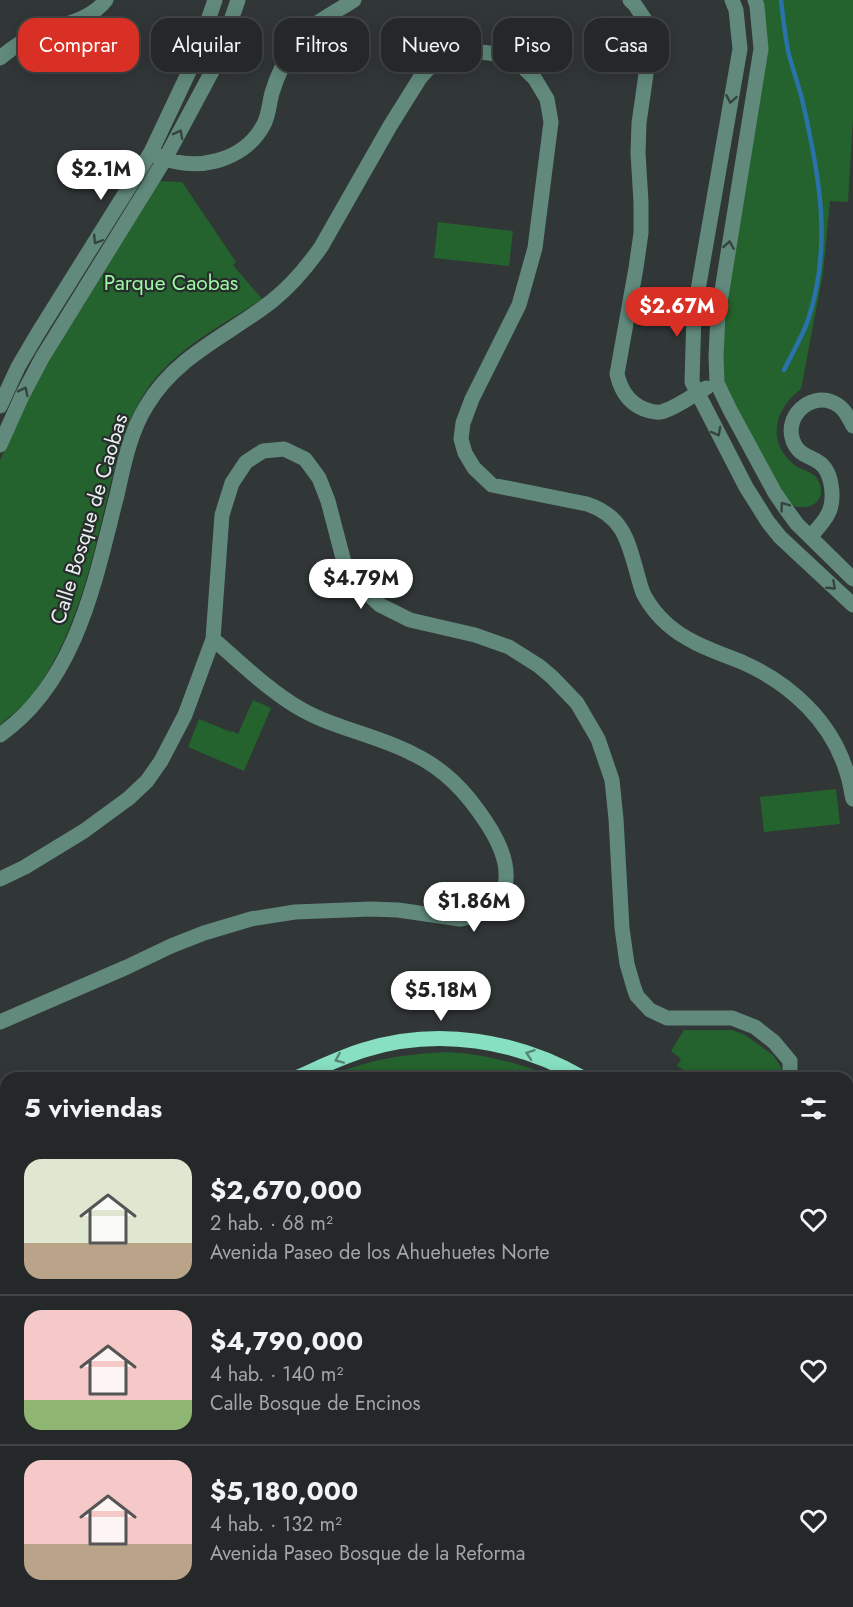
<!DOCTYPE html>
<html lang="es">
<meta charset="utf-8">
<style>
body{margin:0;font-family:Jost,sans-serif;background:#313434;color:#f1f3f6;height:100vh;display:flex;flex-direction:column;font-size:22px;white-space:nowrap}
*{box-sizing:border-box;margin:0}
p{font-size:20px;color:#a3a6a8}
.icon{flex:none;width:33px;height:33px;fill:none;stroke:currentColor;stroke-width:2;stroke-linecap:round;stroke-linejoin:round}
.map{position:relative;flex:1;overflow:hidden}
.side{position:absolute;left:0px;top:1072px;width:854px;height:536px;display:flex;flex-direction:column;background:#252828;border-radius:18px 18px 0 0;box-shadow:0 3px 15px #0003,0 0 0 2px #424445}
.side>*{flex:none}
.guide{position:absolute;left:18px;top:18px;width:818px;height:54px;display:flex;gap:12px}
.price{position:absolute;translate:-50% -51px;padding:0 14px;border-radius:21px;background:#fff;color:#222;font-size:20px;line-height:39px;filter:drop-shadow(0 2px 3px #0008)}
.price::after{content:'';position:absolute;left:50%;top:36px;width:18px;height:14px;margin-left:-9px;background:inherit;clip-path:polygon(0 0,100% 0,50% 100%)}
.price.active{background:#d93025;color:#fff}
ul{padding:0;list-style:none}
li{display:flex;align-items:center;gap:18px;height:150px;padding:0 24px}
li+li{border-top:2px solid #424445}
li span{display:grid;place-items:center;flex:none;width:168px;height:120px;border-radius:18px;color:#555}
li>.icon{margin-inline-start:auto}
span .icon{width:72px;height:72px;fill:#fffc;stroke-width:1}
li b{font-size:26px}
h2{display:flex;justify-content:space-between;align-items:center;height:72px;padding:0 24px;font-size:26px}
.chip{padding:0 21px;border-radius:18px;background:#252828;box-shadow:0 3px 15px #0003,0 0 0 2px #424445;font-size:21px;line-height:54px}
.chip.active{background:#d93025;color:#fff}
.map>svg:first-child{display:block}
.green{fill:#24632d}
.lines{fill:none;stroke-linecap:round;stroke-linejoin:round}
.stream{stroke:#2972aa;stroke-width:4.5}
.minor{stroke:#618a7c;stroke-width:15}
.major{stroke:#87e0c2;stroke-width:15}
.oneway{stroke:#364440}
.oneway2{stroke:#578677}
.labels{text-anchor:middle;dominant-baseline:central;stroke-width:4.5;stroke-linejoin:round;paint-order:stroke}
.park-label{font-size:21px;fill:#9df7a3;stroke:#272c2c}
.street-label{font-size:21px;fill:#edf0f0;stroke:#272c2c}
</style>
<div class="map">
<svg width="853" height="1607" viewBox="0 0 853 1607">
<rect width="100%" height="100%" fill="#313636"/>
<!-- green -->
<path class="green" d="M 761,0 L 853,0 L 853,119 L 848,202 L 830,201 L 823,273 L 801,389 C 775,408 766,441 793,464 C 801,471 815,471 819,482 C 828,503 806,513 789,504 L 720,381 L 720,356 Z
M 160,181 L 182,182 L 236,262 L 233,265 L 262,299 C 224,324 178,347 150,385 C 127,417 119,453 109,490 C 92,561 77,634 33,694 C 24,706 11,715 0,725 L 0,460 L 38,378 Z
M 438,222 L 513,231 L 509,266 L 434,258 Z
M 253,700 L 271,708 L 244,771 L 188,747 L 199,719 L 231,732 L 232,731 L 238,734 Z
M 836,789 L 840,824 L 764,832 L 760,797 Z
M 684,1030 L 732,1030 L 745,1035 L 773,1055 L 781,1067 L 783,1078 L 713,1078 L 705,1074 L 702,1078 L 697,1078 L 677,1066 L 681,1059 L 671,1051 Z
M 447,1052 C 485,1054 520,1063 555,1078 L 481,1078 L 446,1075 L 424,1075 L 401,1078 L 326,1078 C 364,1060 405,1054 447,1052 Z"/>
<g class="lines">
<!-- stream -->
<path class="stream" d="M 781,0 C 783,18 785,37 789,55 C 793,69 798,84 802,99 C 819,173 833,245 808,320 C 802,337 792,354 784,370"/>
<!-- minor -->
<path class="minor" d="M 630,0 L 635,5 L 649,26 L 650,46 L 639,123 L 638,153 L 641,202 L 641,233 L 636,268 L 617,374 C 621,392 631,406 650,411 C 654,412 660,413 664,411 C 677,407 693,395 706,388
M 732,0 L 736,10 L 740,49 L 694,313 L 692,382 L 746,487 L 768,522 L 780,537 L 853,605
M 755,0 L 757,6 L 761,49 L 718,315 L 716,356 L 717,383 L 730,410 L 775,493 L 786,509 L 797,524 L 853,579
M 0,58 C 12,48 25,39 39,33 C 62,24 90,21 106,0
M 156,155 C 193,173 244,163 264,124 C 269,114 269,104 272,93 C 277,76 286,58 296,43 C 308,25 336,12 354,0
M 0,406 L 18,367 L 38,333 L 151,152 L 194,61 L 215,0
M 0,445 L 22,396 L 42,358 L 165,159 L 216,64 L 238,0
M 811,536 C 817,529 824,522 828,514 C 835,501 833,473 820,463 C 809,455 799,456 793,441 C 784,417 809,393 832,402 C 843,406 848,416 853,426
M 0,735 C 77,681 95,580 117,495 C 124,464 130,432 147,405 C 177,355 229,335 272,301 C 292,285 307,267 321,247 L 390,126 L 420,78 L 428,69 L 449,57 L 473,51 L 497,54 L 518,63 L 527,71 L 535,79 L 547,99 L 551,122 L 535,248 L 519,305 L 472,399 L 463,423 L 461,439 L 465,453 L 474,468 L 492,485 L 587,504 C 623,516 628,541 637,573 C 639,580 641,589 644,595 C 650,606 658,616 667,624 C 688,643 717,652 744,663 C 791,684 832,722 847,773 C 850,781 851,791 853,799
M 0,879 L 25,867 L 84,831 L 129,798 L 147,781 L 161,761 L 185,715 L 213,639 L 222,515 L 232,483 L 246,462 L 263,451 L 284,449 L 305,459 L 319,478 L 328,501 L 344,562 L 357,584 L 380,605 L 410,620 L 475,635 L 509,647 L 539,666 L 552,677 L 577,703 L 598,739 L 612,780 L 616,819 L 622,928 L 627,964 L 634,988 L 637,996 L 650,1010 L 667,1018 L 732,1018 L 755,1027 L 774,1042 L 790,1061 L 790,1078
M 0,1022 L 127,967 L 171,946 L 204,933 L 251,919 L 295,912 L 371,909 L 398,910 L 460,919 C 478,916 501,906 505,886 C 510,864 498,840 486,822 C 467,793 445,769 413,754 C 377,735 335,729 299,708 C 268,690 240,662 213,639
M 0,1322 L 6,1400 L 0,1463
M 848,1398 L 853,1400
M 848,1437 L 853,1420
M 598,1602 L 603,1607
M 131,1607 L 132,1602
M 293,1607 L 294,1602
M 477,1607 L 479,1602"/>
<!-- major -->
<path class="major" d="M 296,1078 C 319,1068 341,1057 364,1050 C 438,1027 517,1040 583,1078
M 0,1213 L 6,1210
M 0,1263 L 6,1260
M 737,1602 L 738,1607
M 788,1602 L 790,1607"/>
</g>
<!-- one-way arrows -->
<defs><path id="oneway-chevron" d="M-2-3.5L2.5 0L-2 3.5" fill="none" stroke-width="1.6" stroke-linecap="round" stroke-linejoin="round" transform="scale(1.5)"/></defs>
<g class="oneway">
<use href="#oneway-chevron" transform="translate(731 99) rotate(100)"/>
<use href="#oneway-chevron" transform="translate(179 134) rotate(-62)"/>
<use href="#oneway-chevron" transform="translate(97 240) rotate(122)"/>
<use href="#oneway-chevron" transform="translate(729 245) rotate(-81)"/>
<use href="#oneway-chevron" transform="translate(24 391) rotate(-64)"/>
<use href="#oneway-chevron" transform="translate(717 432) rotate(62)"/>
<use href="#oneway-chevron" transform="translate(784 506) rotate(-126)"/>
<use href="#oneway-chevron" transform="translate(832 586) rotate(43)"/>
</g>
<g class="oneway2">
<use href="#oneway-chevron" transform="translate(530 1054) rotate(-161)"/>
<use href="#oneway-chevron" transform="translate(339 1059) rotate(157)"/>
</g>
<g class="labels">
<!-- park labels -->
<g class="park-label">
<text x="171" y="283">Parque Caobas</text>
</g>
<!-- street labels -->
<g class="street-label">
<text transform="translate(89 519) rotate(-73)">Calle Bosque de Caobas</text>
</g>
</g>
</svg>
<b class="price" style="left:101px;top:201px">$2.1M</b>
<b class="price active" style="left:677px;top:338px">$2.67M</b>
<b class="price" style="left:361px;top:610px">$4.79M</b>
<b class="price" style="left:474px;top:933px">$1.86M</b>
<b class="price" style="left:441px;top:1022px">$5.18M</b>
<div class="guide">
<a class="chip active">Comprar</a>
<a class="chip">Alquilar</a>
<a class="chip">Filtros</a>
<a class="chip">Nuevo</a>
<a class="chip">Piso</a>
<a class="chip">Casa</a>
</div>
<section class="side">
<h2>5 viviendas<svg class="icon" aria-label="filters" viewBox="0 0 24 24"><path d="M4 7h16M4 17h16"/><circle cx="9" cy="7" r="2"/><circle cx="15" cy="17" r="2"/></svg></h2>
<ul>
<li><span style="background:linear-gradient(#dfe7d0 70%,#b9a48a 0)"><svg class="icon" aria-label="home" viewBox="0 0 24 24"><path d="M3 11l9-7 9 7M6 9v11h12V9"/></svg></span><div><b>$2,670,000</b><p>2 hab. · 68 m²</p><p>Avenida Paseo de los Ahuehuetes Norte</p></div><svg class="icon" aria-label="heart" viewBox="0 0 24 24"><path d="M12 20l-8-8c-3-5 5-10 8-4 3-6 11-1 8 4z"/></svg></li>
<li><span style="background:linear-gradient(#f6c9c9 75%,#8fb573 0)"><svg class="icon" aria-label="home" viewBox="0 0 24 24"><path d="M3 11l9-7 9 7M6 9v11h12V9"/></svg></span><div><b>$4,790,000</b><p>4 hab. · 140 m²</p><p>Calle Bosque de Encinos</p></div><svg class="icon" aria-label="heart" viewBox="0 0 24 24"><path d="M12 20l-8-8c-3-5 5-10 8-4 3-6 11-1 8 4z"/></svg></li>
<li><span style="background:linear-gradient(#f6c9c9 70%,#b9a48a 0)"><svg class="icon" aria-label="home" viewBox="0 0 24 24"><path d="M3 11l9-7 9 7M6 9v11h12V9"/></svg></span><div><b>$5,180,000</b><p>4 hab. · 132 m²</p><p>Avenida Paseo Bosque de la Reforma</p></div><svg class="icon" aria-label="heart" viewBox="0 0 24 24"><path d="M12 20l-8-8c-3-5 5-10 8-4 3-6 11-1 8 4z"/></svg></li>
</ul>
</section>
</div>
